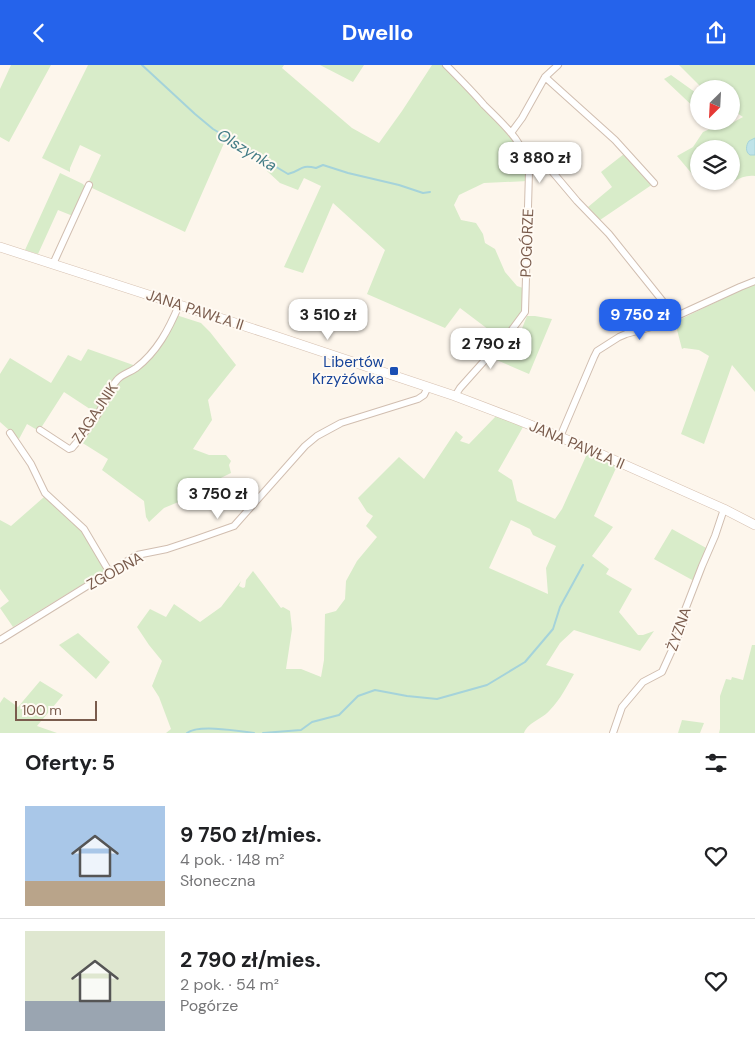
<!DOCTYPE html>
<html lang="pl">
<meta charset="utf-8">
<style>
body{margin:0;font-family:"DM Sans",sans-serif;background:#f6f6f6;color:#202124;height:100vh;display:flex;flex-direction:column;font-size:19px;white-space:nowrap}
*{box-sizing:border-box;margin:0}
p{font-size:16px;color:#757577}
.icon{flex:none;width:28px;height:28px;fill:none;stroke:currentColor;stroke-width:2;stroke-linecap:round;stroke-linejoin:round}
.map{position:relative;height:668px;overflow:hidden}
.sheet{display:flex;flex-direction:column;background:#fff;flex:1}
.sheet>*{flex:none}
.needle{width:32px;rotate:204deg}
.tools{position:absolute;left:690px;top:15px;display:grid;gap:10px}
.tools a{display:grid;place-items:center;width:50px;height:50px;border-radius:50%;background:#fff;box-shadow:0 1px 4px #0004;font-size:25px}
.scale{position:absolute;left:15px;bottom:12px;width:82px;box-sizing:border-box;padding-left:5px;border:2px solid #7a5c4d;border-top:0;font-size:14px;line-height:18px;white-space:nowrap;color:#7a5c4d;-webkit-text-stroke:4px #fffaf3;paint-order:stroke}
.price{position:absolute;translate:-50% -42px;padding:0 11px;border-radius:10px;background:#fff;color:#222;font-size:16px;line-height:32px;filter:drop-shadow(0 1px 2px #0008)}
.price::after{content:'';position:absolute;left:50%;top:30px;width:15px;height:11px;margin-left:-8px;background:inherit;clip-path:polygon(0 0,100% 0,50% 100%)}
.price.on{background:#2563eb;color:#fff}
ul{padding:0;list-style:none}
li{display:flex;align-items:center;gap:15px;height:125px;padding:0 25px}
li+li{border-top:1px solid #e0e0e0}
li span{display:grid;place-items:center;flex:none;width:140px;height:100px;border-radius:0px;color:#555}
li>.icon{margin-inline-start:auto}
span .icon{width:60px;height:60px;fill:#fffc;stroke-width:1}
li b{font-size:21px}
h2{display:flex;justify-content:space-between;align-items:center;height:60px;padding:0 25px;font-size:21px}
header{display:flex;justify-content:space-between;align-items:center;height:65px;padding:0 25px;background:#2563eb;color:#fff;font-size:22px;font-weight:700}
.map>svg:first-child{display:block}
.green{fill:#d8ecc9;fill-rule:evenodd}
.water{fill:#bfe3e8;stroke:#a5d3da}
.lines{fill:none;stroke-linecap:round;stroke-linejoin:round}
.stream{stroke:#a5d3da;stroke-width:2}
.street-casing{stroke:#d1beb0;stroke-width:8}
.secondary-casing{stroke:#d6c0b0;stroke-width:10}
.street{stroke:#fff;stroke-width:6}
.secondary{stroke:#fff;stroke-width:9}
.transit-dot{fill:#1a4fb4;stroke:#fffaf3;stroke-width:2}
.labels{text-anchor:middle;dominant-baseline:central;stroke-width:4;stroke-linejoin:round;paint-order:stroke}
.street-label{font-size:15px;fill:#7a5c4d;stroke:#fffaf3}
.transit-label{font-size:15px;fill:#164399;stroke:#fffaf3;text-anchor:end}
.water-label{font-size:16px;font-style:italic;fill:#437c86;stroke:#fffaf3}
</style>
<header><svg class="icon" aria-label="back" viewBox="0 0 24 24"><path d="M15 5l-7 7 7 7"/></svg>Dwello<svg class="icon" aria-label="share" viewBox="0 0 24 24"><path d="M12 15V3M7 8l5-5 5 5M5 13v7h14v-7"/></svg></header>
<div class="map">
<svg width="755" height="668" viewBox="0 0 755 668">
<rect width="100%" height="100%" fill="#fdf6ec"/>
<!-- green -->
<path class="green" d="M 11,0 L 51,0 L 9,77 L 0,72 L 0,24 Z
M 88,0 L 284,0 L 282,3 L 352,63 L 379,78 L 402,46 L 432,0 L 443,0 L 506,65 L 519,83 L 525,96 L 528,116 L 484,118 L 459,130 L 454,140 L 461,155 L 476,158 L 483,169 L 485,178 L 495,184 L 505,207 L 517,221 L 523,223 L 523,242 L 515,259 L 501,274 L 460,243 L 445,263 L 367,229 L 385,185 L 333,138 L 303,208 L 284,202 L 321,121 L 304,113 L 298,125 L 280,118 L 253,93 L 225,76 L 185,167 L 90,122 L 93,118 L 89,116 L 101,90 L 80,80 L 70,103 L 70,107 L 42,93 Z
M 320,0 L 364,0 L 353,17 Z
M 679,0 L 755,0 L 755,111 C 735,108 727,131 703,116 L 731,116 L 731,84 L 699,84 L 699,114 L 693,110 L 677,91 L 693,82 L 703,67 L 710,64 L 721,64 L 743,52 L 731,44 L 731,24 L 703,24 Z
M 671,10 L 699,30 L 699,47 L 664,14 Z
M 624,89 L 653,119 L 600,155 L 588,142 L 612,122 L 601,107 Z
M 60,108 L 83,119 L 86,123 L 73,151 L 58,145 L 38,189 L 25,185 Z
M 755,218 L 755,327 L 732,300 L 704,379 L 681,369 L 709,291 L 699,285 L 684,283 L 682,284 L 675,257 Z
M 176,250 L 201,258 L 210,267 L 236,300 L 208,335 L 212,355 L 193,384 L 209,390 L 226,390 L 231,396 L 229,400 L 231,408 L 194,426 L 188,433 L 164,443 L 149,457 L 146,452 L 144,436 L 102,405 L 108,394 L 81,377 L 116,319 L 157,285 L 168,271 Z
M 527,251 L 535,251 L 552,254 L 529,309 L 492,293 L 511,278 L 521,266 Z
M 88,284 L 136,301 L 120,309 L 96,348 L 64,327 L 39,366 L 27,359 L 19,374 L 0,357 L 0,309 L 10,293 L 51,318 L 68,290 L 81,296 Z
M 497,350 L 523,362 L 498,406 L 512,415 L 517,436 L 555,454 L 562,444 L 587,389 L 617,401 L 594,451 L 613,462 L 592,491 L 609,504 L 606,509 L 632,524 L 619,547 L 638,570 L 643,570 L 654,566 L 640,586 L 574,565 L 560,578 L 546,600 L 574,609 C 567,621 560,635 550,645 C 543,654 528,657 524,668 L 166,668 L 171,664 L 159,632 L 152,621 L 162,596 L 149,580 L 137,562 L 150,544 L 166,552 L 174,539 L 200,557 L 221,542 L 241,516 L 239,521 L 243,523 L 245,522 L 246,515 L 253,506 L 281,543 L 283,542 L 290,546 L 292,564 L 286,604 L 301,604 L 321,612 L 324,595 L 325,549 L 336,546 L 345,534 L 346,516 L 357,496 L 377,472 L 366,461 L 373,451 L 367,447 L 358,433 L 399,392 L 424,414 L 456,366 L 463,372 L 460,376 L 469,379 ZM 511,455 L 530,464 L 533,470 L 556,481 L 546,503 L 548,529 L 489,503 Z
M 44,432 L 78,461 L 85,470 L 106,505 L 13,562 L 0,543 L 9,536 L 0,524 L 0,455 L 11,461 Z
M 672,464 L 708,484 L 694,516 L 654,494 Z
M 78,568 L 110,597 L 96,614 L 59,580 Z
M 752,580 L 755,580 L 755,668 L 719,668 L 720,664 L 720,631 L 726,614 L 731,615 L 732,612 L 743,615 Z
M 40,616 L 63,630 L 37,661 L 57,668 L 0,668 L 0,638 L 4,632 L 18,642 Z
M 682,655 L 704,658 L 700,668 L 678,668 Z"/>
<!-- water -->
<path class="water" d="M 755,73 L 755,90 L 750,90 C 745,87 746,80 749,76 Z"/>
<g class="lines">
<!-- stream -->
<path class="stream" d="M 142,0 L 195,49 L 213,64 L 288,109 C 302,106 299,99 316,103 L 323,100 L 348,108 L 399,120 L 423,128 L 430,127
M 187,668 C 198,659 239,666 254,668
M 263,668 L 301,665 L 312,657 L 339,650 L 358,631 L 375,625 L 407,631 L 437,634 L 487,620 L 525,597 L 553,564 L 560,542 L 583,500"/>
<defs>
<path id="street" d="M 446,0 C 459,13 472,26 484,40 C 502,58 527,79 529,107 L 525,247 L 511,266 L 460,323 L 455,331
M 545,12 L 615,75 L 654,118
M 511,68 L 522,53 L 545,12 L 558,0
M 529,98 C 537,99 543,99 550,104 L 577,136 L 609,169 L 669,244 L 673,253
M 53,199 L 89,120
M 40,365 L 69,384 L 72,383 C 83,370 94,357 102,342 C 107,334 110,323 117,315 C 122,309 129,308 136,303 C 157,287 169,264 179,240
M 10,368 L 31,399 L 45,428 L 84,464 L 110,508
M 560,372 L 594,292 L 597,286 L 619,272 L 626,269 L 655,261 L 740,222 L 755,216
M 0,575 L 137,490 L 167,484 L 197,474 L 234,461 L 305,381 L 317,371 L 341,358 L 418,334 L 424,330 L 428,322
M 613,668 L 622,642 L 643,617 L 662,607 L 682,563 L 685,545 L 702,501 L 715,471 L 724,444"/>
<path id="secondary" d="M 0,182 L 266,268 L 455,331 L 518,355 L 587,383 L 724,444 L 755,460"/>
</defs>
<!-- street casing -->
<use href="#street" class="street-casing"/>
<!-- secondary casing -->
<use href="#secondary" class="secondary-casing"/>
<!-- street -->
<use href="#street" class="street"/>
<!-- secondary -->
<use href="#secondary" class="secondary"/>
</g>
<!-- markers -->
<rect class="transit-dot" x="389" y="301" width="10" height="10" rx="2.5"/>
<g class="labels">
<!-- street labels -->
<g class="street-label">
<text transform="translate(527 178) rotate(-88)">POGÓRZE</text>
<text transform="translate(195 245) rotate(18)">JANA PAWŁA II</text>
<text transform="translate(95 348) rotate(-56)">ZAGAJNIK</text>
<text transform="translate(577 380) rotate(23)">JANA PAWŁA II</text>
<text transform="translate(115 506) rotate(-29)">ZGODNA</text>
<text transform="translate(679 564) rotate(-71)">ŻYZNA</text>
</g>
<!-- transit labels -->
<g class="transit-label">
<text x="384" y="297">Libertów<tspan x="384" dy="17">Krzyżówka</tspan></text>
</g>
<!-- water labels -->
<g class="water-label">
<text transform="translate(247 85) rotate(31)">Olszynka</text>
</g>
</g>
</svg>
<div class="tools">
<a><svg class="needle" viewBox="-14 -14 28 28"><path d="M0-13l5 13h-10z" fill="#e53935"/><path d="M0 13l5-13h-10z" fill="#757577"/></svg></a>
<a><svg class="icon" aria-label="layers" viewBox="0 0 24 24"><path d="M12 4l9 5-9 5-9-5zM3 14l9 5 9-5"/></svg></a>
</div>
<div class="scale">100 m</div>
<b class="price" style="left:540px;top:119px">3 880 zł</b>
<b class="price" style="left:328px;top:276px">3 510 zł</b>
<b class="price on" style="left:640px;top:276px">9 750 zł</b>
<b class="price" style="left:491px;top:305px">2 790 zł</b>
<b class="price" style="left:218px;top:455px">3 750 zł</b>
</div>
<section class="sheet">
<h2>Oferty: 5<svg class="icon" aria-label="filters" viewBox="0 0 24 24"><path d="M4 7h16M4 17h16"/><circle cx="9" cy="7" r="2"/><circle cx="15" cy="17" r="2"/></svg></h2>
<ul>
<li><span style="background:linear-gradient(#a9c7e8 75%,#b9a48a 0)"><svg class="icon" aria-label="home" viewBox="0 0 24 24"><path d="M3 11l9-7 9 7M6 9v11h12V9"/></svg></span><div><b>9 750 zł/mies.</b><p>4 pok. · 148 m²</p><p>Słoneczna</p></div><svg class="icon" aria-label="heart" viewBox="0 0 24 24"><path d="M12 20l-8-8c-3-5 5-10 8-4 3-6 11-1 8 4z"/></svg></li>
<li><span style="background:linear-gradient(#dfe7d0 70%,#9aa5b1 0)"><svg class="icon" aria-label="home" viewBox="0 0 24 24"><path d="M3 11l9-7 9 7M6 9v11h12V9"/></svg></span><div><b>2 790 zł/mies.</b><p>2 pok. · 54 m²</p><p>Pogórze</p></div><svg class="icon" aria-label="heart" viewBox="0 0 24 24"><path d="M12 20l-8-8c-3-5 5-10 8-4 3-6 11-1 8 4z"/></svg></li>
</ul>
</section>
